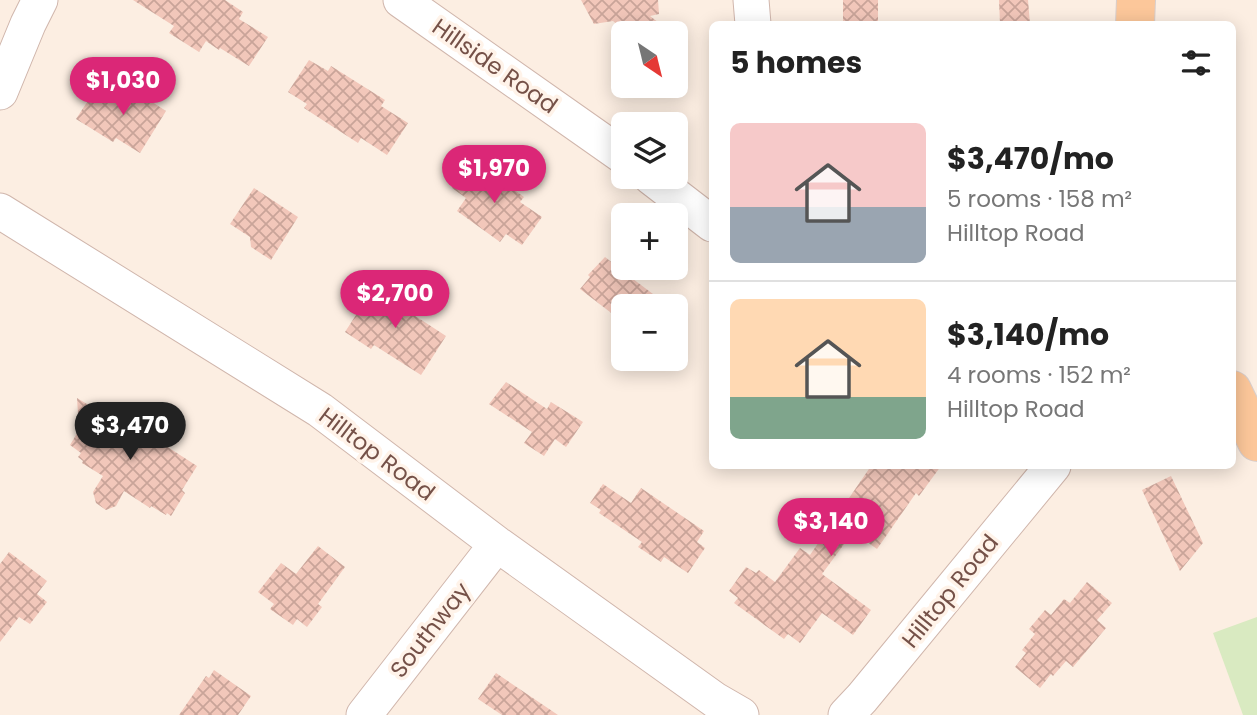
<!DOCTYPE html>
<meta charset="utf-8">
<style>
body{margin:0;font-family:Poppins,sans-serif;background:#f2f2f2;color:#222;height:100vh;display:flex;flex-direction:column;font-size:26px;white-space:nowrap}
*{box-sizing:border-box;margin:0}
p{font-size:23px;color:#767676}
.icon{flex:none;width:38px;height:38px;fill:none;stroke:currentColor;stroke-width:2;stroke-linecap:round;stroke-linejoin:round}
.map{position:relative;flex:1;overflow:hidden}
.sheet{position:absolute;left:709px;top:21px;width:527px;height:448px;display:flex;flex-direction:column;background:#fff;border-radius:10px;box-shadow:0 4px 18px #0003}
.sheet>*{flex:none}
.needle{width:46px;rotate:145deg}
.tools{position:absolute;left:611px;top:21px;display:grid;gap:14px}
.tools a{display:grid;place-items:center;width:77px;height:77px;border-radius:10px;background:#fff;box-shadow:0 4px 18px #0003;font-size:35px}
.price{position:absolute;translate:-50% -60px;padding:0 16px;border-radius:24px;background:#db2777;color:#fff;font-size:23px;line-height:46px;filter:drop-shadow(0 2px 4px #0008)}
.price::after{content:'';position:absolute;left:50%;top:42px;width:21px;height:16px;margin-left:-10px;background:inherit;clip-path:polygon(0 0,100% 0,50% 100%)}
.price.current{background:#222;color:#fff}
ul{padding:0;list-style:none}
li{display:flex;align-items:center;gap:21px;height:175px;padding:0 21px}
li+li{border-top:2px solid #e0e0e0}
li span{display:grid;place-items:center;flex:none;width:196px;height:140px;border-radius:10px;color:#555}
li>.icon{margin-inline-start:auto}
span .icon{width:84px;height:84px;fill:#fffc;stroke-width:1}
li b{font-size:30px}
h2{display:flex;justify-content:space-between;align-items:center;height:84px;padding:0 21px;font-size:30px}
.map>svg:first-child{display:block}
.green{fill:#d9eac1}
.building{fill:url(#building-cross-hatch)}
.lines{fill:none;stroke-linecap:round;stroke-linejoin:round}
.minor-casing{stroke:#d0b6ac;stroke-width:37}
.primary-casing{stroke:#d8cecc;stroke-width:40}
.minor{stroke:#fff;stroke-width:35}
.primary{stroke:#fcc79a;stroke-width:38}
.labels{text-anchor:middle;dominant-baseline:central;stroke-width:7;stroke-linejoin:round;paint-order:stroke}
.street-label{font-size:23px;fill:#755148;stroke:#fff3e9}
</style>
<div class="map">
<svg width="1257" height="715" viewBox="0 0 1257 715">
<defs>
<pattern id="building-cross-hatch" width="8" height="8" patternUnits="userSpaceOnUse" patternTransform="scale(1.75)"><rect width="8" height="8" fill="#f2c7ba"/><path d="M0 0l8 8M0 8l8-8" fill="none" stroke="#c9a499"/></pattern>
</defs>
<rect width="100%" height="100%" fill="#fceee2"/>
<!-- green -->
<path class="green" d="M 1257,617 L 1257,715 L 1243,715 L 1213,633 Z"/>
<!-- building -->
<path class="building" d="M 133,0 L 225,0 L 243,12 L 239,19 L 268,37 L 249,66 L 220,48 L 219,50 L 206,41 L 199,52 L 169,33 L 174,26 Z
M 581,0 L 658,0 L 659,14 L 650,16 L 672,33 L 628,33 L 613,21 L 594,24 Z
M 843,0 L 878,0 L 878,24 L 843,24 Z
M 999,0 L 1028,0 L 1030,24 L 1000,24 Z
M 309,60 L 328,71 L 331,66 L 385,100 L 381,106 L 408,123 L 387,155 L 361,138 L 358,143 L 304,108 L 307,104 L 288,92 Z
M 120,81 L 166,111 L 140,153 L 116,138 L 113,142 L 76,119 L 93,93 L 107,102 Z
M 472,159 L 524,197 L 520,202 L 542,217 L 522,245 L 506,234 L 500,242 L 457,211 L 466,198 L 452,188 Z
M 254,188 L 298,217 L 271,260 L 251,247 L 250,237 L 230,224 Z
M 605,257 L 637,282 L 669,306 L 623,306 L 623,322 L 580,289 L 590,277 L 588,275 Z
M 378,281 L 405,298 L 400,306 L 446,336 L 421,375 L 374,345 L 371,349 L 345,332 Z
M 506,382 L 547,409 L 551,402 L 583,422 L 566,447 L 555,439 L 544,456 L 524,443 L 532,432 L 489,404 Z
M 77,398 L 105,415 L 107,412 L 127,425 L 129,422 L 197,466 L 182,490 L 185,493 L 171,516 L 167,513 L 166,515 L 151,506 L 150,508 L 124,491 L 116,506 L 106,510 L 96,503 L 93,492 L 103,476 L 82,463 L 83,461 L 78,457 L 81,453 L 70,445 L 79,430 Z
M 871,466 L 941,466 L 919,496 L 916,493 L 877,549 L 853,532 L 822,574 L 871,610 L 853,635 L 822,613 L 800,643 L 788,634 L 784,639 L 734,603 L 738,598 L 729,591 L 746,567 L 756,573 L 759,570 L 775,582 L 800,548 L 810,555 Z
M 1171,476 L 1203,543 L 1180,571 L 1142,490 Z
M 603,484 L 631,503 L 641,488 L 704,531 L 697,542 L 705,548 L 688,573 L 664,557 L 661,562 L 638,547 L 642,542 L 599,513 L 601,510 L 590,503 Z
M 318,546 L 345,567 L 318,604 L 322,607 L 307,627 L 297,619 L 293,625 L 270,609 L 274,604 L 258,592 L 281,563 L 296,574 Z
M 9,552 L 47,581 L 37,594 L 47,602 L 30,624 L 19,617 L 0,642 L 0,564 Z
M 1087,582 L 1112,603 L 1097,620 L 1106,628 L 1073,667 L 1066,661 L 1053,676 L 1051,674 L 1040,688 L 1015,667 L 1026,653 L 1022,650 L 1035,634 L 1029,629 L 1045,610 L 1051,615 L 1064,599 L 1070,603 Z
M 214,670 L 251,696 L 238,715 L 179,715 L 206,676 L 209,678 Z
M 496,673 L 558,715 L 502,715 L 478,699 Z"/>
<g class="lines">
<defs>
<path id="minor" d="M 401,0 L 623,156
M 751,0 L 753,24
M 0,92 L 28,24 L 40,0
M 651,177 L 712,224
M 0,211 L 320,410 L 497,544 L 715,700 L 741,715
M 364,715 L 497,544
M 846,715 L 862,698 L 1053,466"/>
<path id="primary" d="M 1135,24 L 1136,0
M 1232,390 L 1257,442"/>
</defs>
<!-- minor casing -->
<use href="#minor" class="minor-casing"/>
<!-- primary casing -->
<use href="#primary" class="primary-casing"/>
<!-- minor -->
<use href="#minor" class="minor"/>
<!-- primary -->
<use href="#primary" class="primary"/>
</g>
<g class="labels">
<!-- street labels -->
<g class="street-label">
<text transform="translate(495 66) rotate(35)">Hillside Road</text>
<text transform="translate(377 454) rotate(37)">Hilltop Road</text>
<text transform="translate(950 591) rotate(-51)">Hilltop Road</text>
<text transform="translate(430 630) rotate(-52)">Southway</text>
</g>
</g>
</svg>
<div class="tools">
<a><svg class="needle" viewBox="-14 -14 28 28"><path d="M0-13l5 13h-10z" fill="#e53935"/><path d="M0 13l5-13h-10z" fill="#767676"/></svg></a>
<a><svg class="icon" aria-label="layers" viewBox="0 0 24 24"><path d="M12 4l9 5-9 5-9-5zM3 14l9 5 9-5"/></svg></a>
<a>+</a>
<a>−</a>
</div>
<b class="price" style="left:123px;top:117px">$1,030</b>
<b class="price" style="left:494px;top:205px">$1,970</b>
<b class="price" style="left:395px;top:330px">$2,700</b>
<b class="price current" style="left:130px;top:462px">$3,470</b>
<b class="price" style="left:831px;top:558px">$3,140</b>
<section class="sheet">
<h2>5 homes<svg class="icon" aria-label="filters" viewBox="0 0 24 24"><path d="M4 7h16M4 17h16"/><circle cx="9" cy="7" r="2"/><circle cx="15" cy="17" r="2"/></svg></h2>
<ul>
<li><span style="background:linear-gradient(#f6c9c9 60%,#9aa5b1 0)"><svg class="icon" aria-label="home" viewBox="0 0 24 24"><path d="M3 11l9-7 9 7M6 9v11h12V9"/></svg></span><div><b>$3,470/mo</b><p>5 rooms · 158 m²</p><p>Hilltop Road</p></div></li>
<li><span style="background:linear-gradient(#ffd9b3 70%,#7fa58c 0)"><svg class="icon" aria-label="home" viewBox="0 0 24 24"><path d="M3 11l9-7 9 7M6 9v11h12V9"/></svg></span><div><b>$3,140/mo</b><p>4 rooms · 152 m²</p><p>Hilltop Road</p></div></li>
</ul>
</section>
</div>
